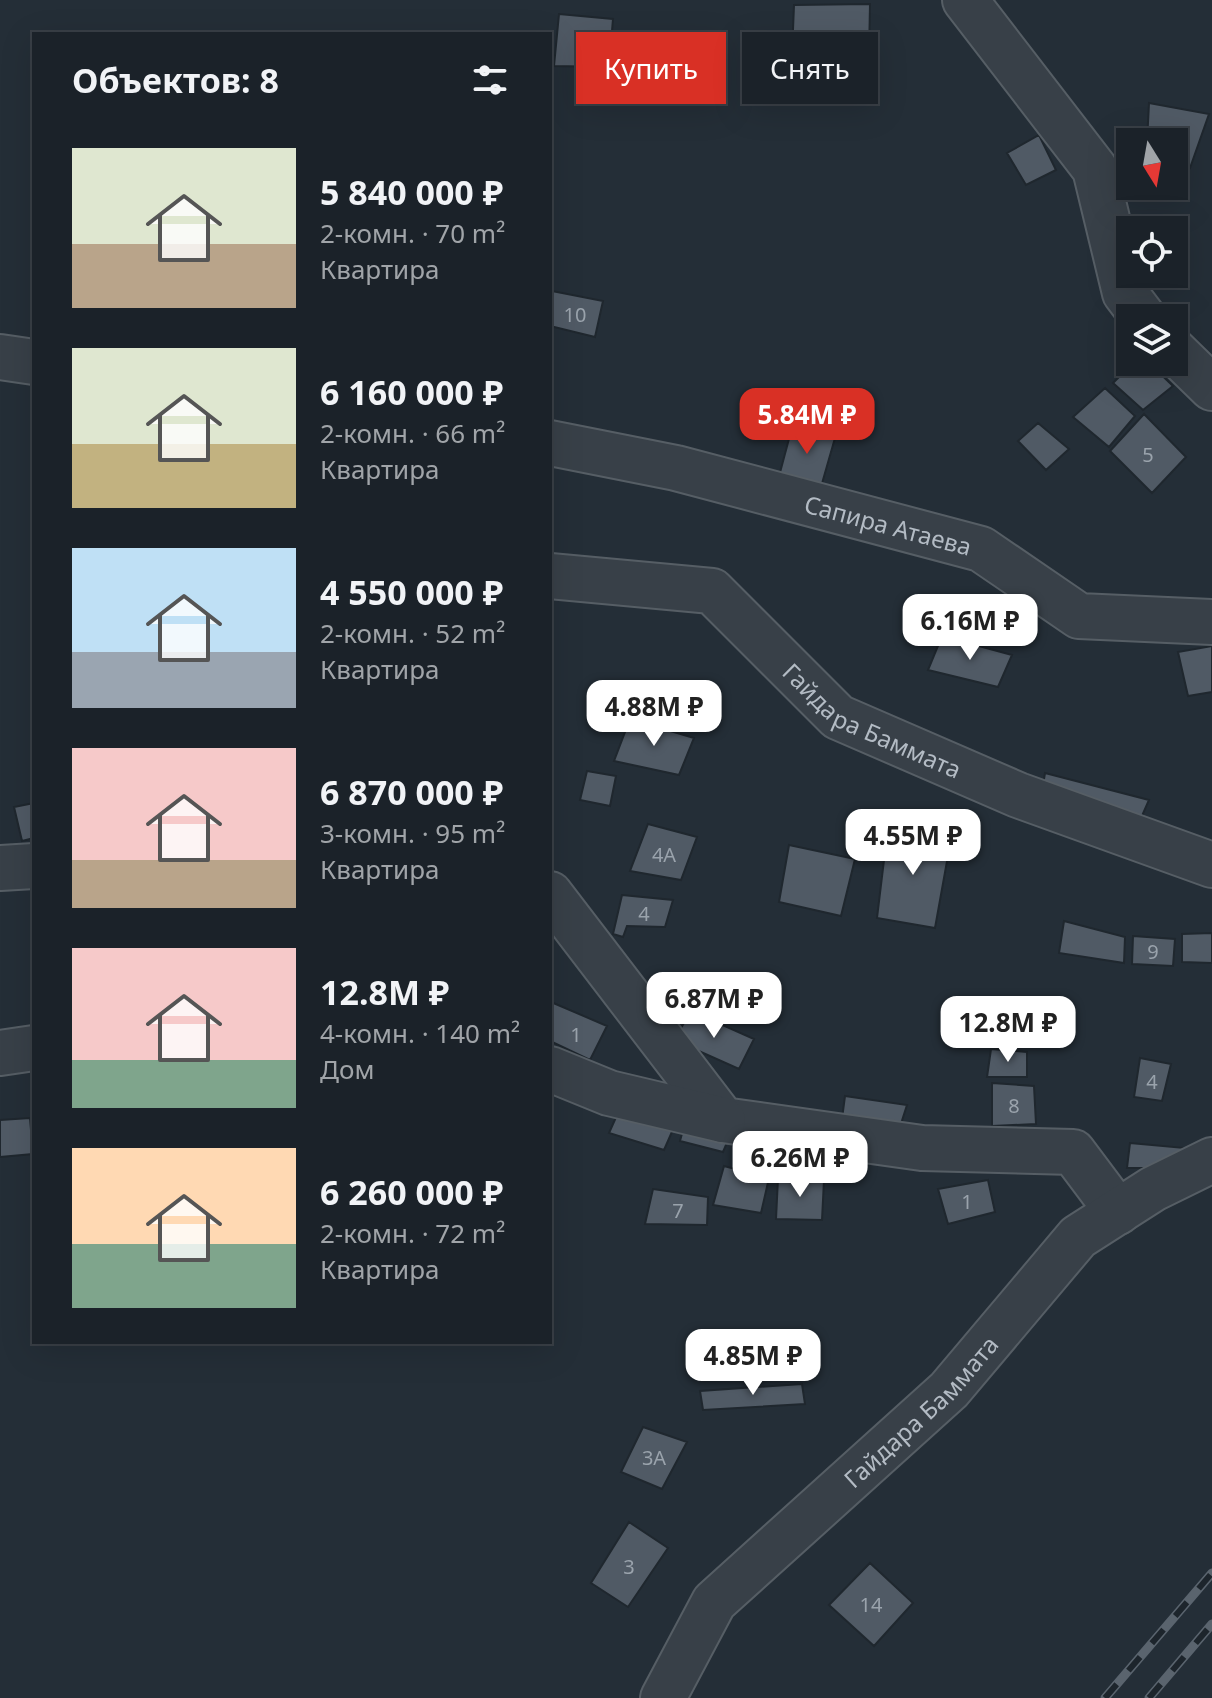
<!DOCTYPE html>
<html lang="ru">
<meta charset="utf-8">
<style>
body{margin:0;font-family:"Noto Sans",sans-serif;background:#242a31;color:#f1f3f6;height:100vh;display:flex;flex-direction:column;font-size:30px;white-space:nowrap}
*{box-sizing:border-box;margin:0}
p{font-size:26px;color:#a0a4a8}
.icon{flex:none;width:44px;height:44px;fill:none;stroke:currentColor;stroke-width:2;stroke-linecap:round;stroke-linejoin:round}
.map{position:relative;flex:1;overflow:hidden}
.details{position:absolute;left:32px;top:32px;width:520px;height:1312px;display:flex;flex-direction:column;background:#1b2229;border-radius:0px;box-shadow:0 8px 32px #0002,0 0 0 2px #393f46}
.details>*{flex:none}
.guide{position:absolute;left:576px;top:32px;width:516px;height:72px;display:flex;gap:16px}
.needle{width:52px;rotate:169deg}
.buttons{position:absolute;left:1116px;top:128px;display:grid;gap:16px}
.buttons a{display:grid;place-items:center;width:72px;height:72px;border-radius:0px;background:#1b2229;box-shadow:0 8px 32px #0002,0 0 0 2px #393f46;font-size:40px}
.price{position:absolute;translate:-50% -68px;padding:0 18px;border-radius:16px;background:#fff;color:#222;font-size:26px;line-height:52px;filter:drop-shadow(0 2px 4px #0008)}
.price::after{content:'';position:absolute;left:50%;top:48px;width:24px;height:18px;margin-left:-12px;background:inherit;clip-path:polygon(0 0,100% 0,50% 100%)}
.price.current{background:#d93025;color:#fff}
ul{padding:0;list-style:none}
li{display:flex;align-items:center;gap:24px;height:200px;padding:0 40px}
li span{display:grid;place-items:center;flex:none;width:224px;height:160px;border-radius:0px;color:#555}
li>.icon{margin-inline-start:auto}
span .icon{width:96px;height:96px;fill:#fffc;stroke-width:1}
li b{font-size:34px}
h2{display:flex;justify-content:space-between;align-items:center;height:96px;padding:0 40px;font-size:34px}
.tag{padding:0 28px;border-radius:0px;background:#1b2229;box-shadow:0 8px 32px #0002,0 0 0 2px #393f46;font-size:28px;line-height:72px}
.tag.current{background:#d93025;color:#fff}
.map>svg:first-child{display:block}
.building{fill:#505a65;stroke:#1f272e;stroke-width:2}
.lines{fill:none;stroke-linecap:round;stroke-linejoin:round}
.minor-casing{stroke:#565e65;stroke-width:48}
.minor{stroke:#384048;stroke-width:44}
.rail-casing{stroke:#5a646e;stroke-width:9}
.rail{stroke:#1d252c;stroke-width:6;stroke-dasharray:18;stroke-linecap:butt}
.labels{text-anchor:middle;dominant-baseline:central;stroke-width:8;stroke-linejoin:round;paint-order:stroke}
.number-label{font-size:20px;fill:#9aa3ac}
.street-label{font-size:24px;fill:#b3bbc4;stroke:#1d252c}
</style>
<div class="map">
<svg width="1212" height="1698" viewBox="0 0 1212 1698">
<rect width="100%" height="100%" fill="#242e37"/>
<!-- building -->
<path class="building" d="M 870,4 L 869,56 L 792,54 L 794,5 Z
M 559,14 L 613,19 L 609,67 L 554,66 Z
M 1149,103 L 1209,114 L 1190,168 L 1174,163 L 1174,142 L 1147,142 Z
M 1039,135 L 1056,170 L 1026,185 L 1007,153 Z
M 552,291 L 603,301 L 595,337 L 550,326 Z
M 1134,362 L 1148,362 L 1173,386 L 1143,410 L 1113,383 Z
M 1105,388 L 1135,416 L 1109,447 L 1073,417 Z
M 1144,414 L 1186,457 L 1152,493 L 1110,451 Z
M 794,420 L 837,431 L 819,494 L 778,480 Z
M 1038,423 L 1069,449 L 1046,470 L 1018,441 Z
M 942,636 L 1012,655 L 998,687 L 928,670 Z
M 1212,646 L 1212,692 L 1188,696 L 1178,652 Z
M 630,719 L 694,738 L 679,775 L 614,761 Z
M 587,771 L 616,776 L 610,806 L 580,800 Z
M 1045,773 L 1149,800 L 1138,825 L 1041,797 Z
M 34,803 L 34,838 L 22,841 L 14,807 Z
M 648,824 L 697,837 L 681,880 L 630,871 Z
M 888,827 L 951,839 L 935,928 L 877,918 Z
M 789,845 L 855,859 L 841,916 L 779,902 Z
M 622,895 L 673,900 L 665,927 L 627,926 L 623,937 L 613,934 Z
M 1064,921 L 1125,937 L 1124,963 L 1059,953 Z
M 1212,933 L 1212,963 L 1182,962 L 1182,934 Z
M 1133,936 L 1175,939 L 1173,966 L 1132,964 Z
M 551,1002 L 607,1026 L 590,1060 L 550,1041 Z
M 691,1011 L 754,1039 L 739,1069 L 674,1040 Z
M 991,1049 L 1027,1052 L 1027,1077 L 987,1077 Z
M 1140,1058 L 1171,1064 L 1162,1101 L 1134,1097 Z
M 992,1083 L 1034,1086 L 1036,1124 L 992,1126 Z
M 845,1096 L 907,1105 L 898,1133 L 841,1126 Z
M 621,1106 L 675,1125 L 664,1150 L 609,1133 Z
M 30,1118 L 33,1154 L 0,1157 L 0,1120 Z
M 685,1122 L 732,1131 L 723,1152 L 680,1141 Z
M 1130,1143 L 1185,1148 L 1177,1168 L 1127,1168 Z
M 724,1166 L 769,1178 L 761,1213 L 713,1205 Z
M 778,1178 L 824,1180 L 822,1220 L 776,1219 Z
M 988,1180 L 995,1212 L 948,1224 L 938,1189 Z
M 653,1189 L 708,1197 L 707,1225 L 645,1224 Z
M 802,1384 L 805,1404 L 703,1410 L 700,1391 Z
M 643,1427 L 687,1442 L 662,1489 L 621,1472 Z
M 629,1522 L 668,1548 L 628,1607 L 591,1583 Z
M 870,1563 L 913,1603 L 874,1646 L 829,1605 Z"/>
<g class="lines">
<defs>
<g id="minor">
<path d="M 965,0 L 1095,169 L 1125,293 L 1144,318"/>
<path d="M 1174,351 L 1212,388"/>
<path d="M 0,357 L 34,362"/>
<path id="s1" d="M 550,443 L 676,468 L 981,549 L 1079,616 L 1212,622"/>
<path id="s2" d="M 550,576 L 712,591 L 838,717 L 1018,795 L 1212,865"/>
<path d="M 0,868 L 34,866"/>
<path d="M 550,894 L 723,1120 L 922,1148 L 1073,1152 L 1118,1212"/>
<path d="M 0,1053 L 34,1048"/>
<path d="M 550,1069 L 609,1093 L 723,1120"/>
<path id="s3" d="M 663,1698 L 714,1602 L 949,1390 L 1078,1237 L 1153,1189 L 1212,1160"/>
</g>
</defs>
<!-- minor casing -->
<use href="#minor" class="minor-casing"/>
<!-- minor -->
<use href="#minor" class="minor"/>
<defs>
<path id="rail" d="M 1105,1698 L 1212,1573
M 1149,1698 L 1212,1624"/>
</defs>
<!-- rail casing -->
<use href="#rail" class="rail-casing"/>
<!-- rail -->
<use href="#rail" class="rail"/>
</g>
<g class="labels">
<!-- number labels -->
<g class="number-label">
<text x="575" y="314">10</text>
<text x="1148" y="454">5</text>
<text x="664" y="854">4А</text>
<text x="644" y="913">4</text>
<text x="1153" y="951">9</text>
<text x="576" y="1034">1</text>
<text x="1152" y="1081">4</text>
<text x="1014" y="1105">8</text>
<text x="967" y="1201">1</text>
<text x="678" y="1210">7</text>
<text x="654" y="1457">3А</text>
<text x="629" y="1566">3</text>
<text x="871" y="1604">14</text>
</g>
<!-- street labels -->
<g class="street-label">
<text stroke="none"><textPath href="#s1" startOffset="348">Сапира Атаева</textPath></text>
<text stroke="none"><textPath href="#s2" startOffset="372">Гайдара Баммата</textPath></text>
<text stroke="none"><textPath href="#s3" startOffset="390">Гайдара Баммата</textPath></text>
</g>
</g>
</svg>
<div class="buttons">
<a><svg class="needle" viewBox="-14 -14 28 28"><path d="M0-13l5 13h-10z" fill="#e53935"/><path d="M0 13l5-13h-10z" fill="#a0a4a8"/></svg></a>
<a><svg class="icon" aria-label="locate" viewBox="0 0 24 24"><circle cx="12" cy="12" r="6"/><path d="M12 2v4M12 18v4M2 12h4M18 12h4"/></svg></a>
<a><svg class="icon" aria-label="layers" viewBox="0 0 24 24"><path d="M12 4l9 5-9 5-9-5zM3 14l9 5 9-5"/></svg></a>
</div>
<b class="price current" style="left:807px;top:456px">5.84M ₽</b>
<b class="price" style="left:970px;top:662px">6.16M ₽</b>
<b class="price" style="left:654px;top:748px">4.88M ₽</b>
<b class="price" style="left:913px;top:877px">4.55M ₽</b>
<b class="price" style="left:714px;top:1040px">6.87M ₽</b>
<b class="price" style="left:1008px;top:1064px">12.8M ₽</b>
<b class="price" style="left:800px;top:1199px">6.26M ₽</b>
<b class="price" style="left:753px;top:1397px">4.85M ₽</b>
<div class="guide">
<a class="tag current">Купить</a>
<a class="tag">Снять</a>
</div>
<section class="details">
<h2>Объектов: 8<svg class="icon" aria-label="filters" viewBox="0 0 24 24"><path d="M4 7h16M4 17h16"/><circle cx="9" cy="7" r="2"/><circle cx="15" cy="17" r="2"/></svg></h2>
<ul>
<li><span style="background:linear-gradient(#dfe7d0 60%,#b9a48a 0)"><svg class="icon" aria-label="home" viewBox="0 0 24 24"><path d="M3 11l9-7 9 7M6 9v11h12V9"/></svg></span><div><b>5 840 000 ₽</b><p>2-комн. · 70 m²</p><p>Квартира</p></div></li>
<li><span style="background:linear-gradient(#dfe7d0 60%,#c2b280 0)"><svg class="icon" aria-label="home" viewBox="0 0 24 24"><path d="M3 11l9-7 9 7M6 9v11h12V9"/></svg></span><div><b>6 160 000 ₽</b><p>2-комн. · 66 m²</p><p>Квартира</p></div></li>
<li><span style="background:linear-gradient(#bfe0f5 65%,#9aa5b1 0)"><svg class="icon" aria-label="home" viewBox="0 0 24 24"><path d="M3 11l9-7 9 7M6 9v11h12V9"/></svg></span><div><b>4 550 000 ₽</b><p>2-комн. · 52 m²</p><p>Квартира</p></div></li>
<li><span style="background:linear-gradient(#f6c9c9 70%,#b9a48a 0)"><svg class="icon" aria-label="home" viewBox="0 0 24 24"><path d="M3 11l9-7 9 7M6 9v11h12V9"/></svg></span><div><b>6 870 000 ₽</b><p>3-комн. · 95 m²</p><p>Квартира</p></div></li>
<li><span style="background:linear-gradient(#f6c9c9 70%,#7fa58c 0)"><svg class="icon" aria-label="home" viewBox="0 0 24 24"><path d="M3 11l9-7 9 7M6 9v11h12V9"/></svg></span><div><b>12.8M ₽</b><p>4-комн. · 140 m²</p><p>Дом</p></div></li>
<li><span style="background:linear-gradient(#ffd9b3 60%,#7fa58c 0)"><svg class="icon" aria-label="home" viewBox="0 0 24 24"><path d="M3 11l9-7 9 7M6 9v11h12V9"/></svg></span><div><b>6 260 000 ₽</b><p>2-комн. · 72 m²</p><p>Квартира</p></div></li>
</ul>
</section>
</div>
